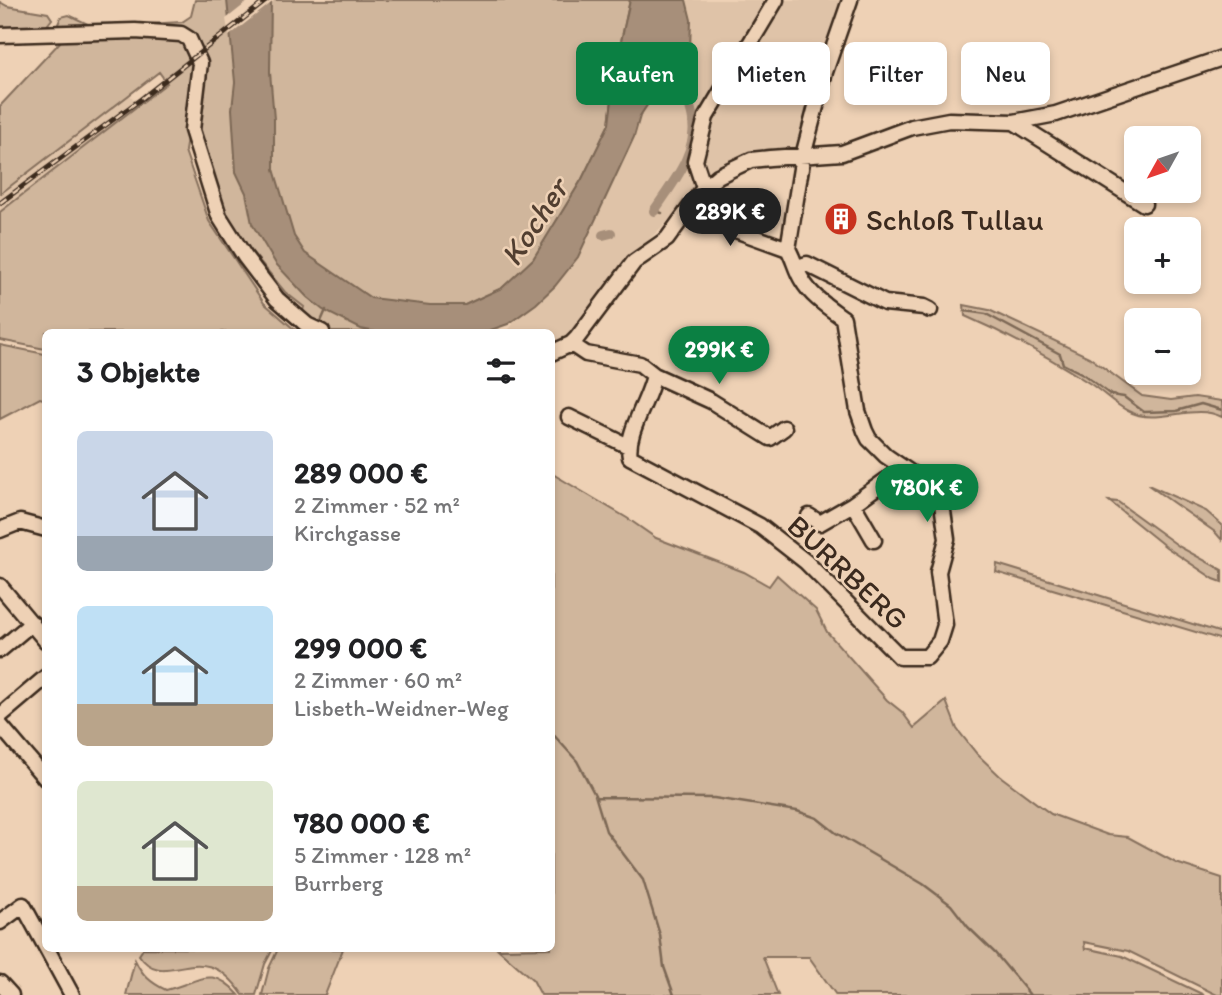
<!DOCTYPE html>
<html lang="de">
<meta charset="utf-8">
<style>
body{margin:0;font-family:Itim,sans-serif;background:#f2f2f2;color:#202124;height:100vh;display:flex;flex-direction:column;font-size:26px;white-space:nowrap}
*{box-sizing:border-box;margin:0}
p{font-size:23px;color:#757577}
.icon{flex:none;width:38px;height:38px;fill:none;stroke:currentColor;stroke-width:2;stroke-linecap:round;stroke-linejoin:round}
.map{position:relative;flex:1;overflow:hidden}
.side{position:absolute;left:42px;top:329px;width:513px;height:623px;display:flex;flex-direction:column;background:#fff;border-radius:10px;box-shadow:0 4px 10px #0003}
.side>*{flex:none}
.banner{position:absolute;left:576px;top:42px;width:541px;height:63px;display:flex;gap:14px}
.needle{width:46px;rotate:230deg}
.tools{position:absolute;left:1124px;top:126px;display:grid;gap:14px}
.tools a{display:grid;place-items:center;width:77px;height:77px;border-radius:10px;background:#fff;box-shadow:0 4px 10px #0003;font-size:35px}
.price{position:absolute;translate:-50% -60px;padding:0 16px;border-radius:24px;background:#0b8043;color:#fff;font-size:23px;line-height:46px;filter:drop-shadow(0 2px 4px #0008)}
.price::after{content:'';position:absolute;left:50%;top:42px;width:21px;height:16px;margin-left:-10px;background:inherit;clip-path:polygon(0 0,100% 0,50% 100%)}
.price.selected{background:#222;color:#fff}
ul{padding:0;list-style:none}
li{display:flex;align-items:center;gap:21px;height:175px;padding:0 35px}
li span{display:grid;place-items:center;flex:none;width:196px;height:140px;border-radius:10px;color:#555}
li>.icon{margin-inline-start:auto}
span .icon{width:84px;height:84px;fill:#fffc;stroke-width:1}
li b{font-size:30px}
h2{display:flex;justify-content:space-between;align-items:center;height:84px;padding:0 35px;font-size:30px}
.tag{padding:0 24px;border-radius:10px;background:#fff;box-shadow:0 4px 10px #0003;font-size:24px;line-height:63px}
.tag.selected{background:#0b8043;color:#fff}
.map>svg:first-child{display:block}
.built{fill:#dfc3a8}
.green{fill:#d0b69c;stroke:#86705d;stroke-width:2}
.water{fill:#a78f7a;stroke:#7c6755;stroke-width:2}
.pier{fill:#eed1b5}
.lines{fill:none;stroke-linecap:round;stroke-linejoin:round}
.stream{stroke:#7c6755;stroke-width:2.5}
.canal{stroke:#a78f7a;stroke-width:10}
.minor-casing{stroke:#3b2a1e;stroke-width:19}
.minor{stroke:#eed1b5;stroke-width:14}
.rail-casing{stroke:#3b2a1e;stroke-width:5}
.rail{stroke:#eed1b5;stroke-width:2.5;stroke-dasharray:8;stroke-linecap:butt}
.labels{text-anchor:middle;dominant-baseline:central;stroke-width:5;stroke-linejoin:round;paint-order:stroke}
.poi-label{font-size:30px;fill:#3b2a1e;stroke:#eed1b5;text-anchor:start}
.street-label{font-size:30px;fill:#3b2a1e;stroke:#eed1b5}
.water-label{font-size:32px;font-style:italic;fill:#513e30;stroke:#eed1b5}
</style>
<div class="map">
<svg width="1222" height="995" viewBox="0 0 1222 995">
<rect width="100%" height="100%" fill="#eed1b5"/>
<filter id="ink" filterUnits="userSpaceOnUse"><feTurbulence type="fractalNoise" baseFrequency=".0143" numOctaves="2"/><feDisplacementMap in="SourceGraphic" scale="14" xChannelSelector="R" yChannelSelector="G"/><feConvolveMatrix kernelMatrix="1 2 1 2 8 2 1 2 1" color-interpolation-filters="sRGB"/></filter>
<g filter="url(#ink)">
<!-- built -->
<path class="built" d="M 686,0 L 847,0 L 803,152 L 770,149 L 727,166 L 684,210 L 678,211 L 631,257 L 566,340 L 551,350 L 551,332 L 507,332 L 520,314 L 536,304 L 555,286 L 578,257 L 634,137 L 640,116 L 659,91 L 682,76 L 690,50 L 691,20 Z
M 129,94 L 139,105 L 0,212 L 0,194 Z"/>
<!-- green -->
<path class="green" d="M 195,0 L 630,0 L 617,60 L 609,124 L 582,179 L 533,260 L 502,288 L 465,305 L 361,329 L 376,332 L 46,332 L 45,349 L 0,340 L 0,212 L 167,83 L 159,72 L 0,194 L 0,106 L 62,40 L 117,37 L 178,40 L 185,45 L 193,60 L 191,113 L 185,151 L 209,221 L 264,303 L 295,330 L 298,329 L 304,307 L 285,292 L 230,225 L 216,196 L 199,138 L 203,61 L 191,34 L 65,29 L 58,24 L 61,17 L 69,15 L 94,27 L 182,22 L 191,16 Z
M 0,2 L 7,6 L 48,13 L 52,19 L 44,29 L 0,30 Z
M 964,305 L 989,310 L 1089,357 L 1142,396 L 1171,400 L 1195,397 L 1222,401 L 1222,417 C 1192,402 1158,427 1128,411 C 1114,404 1102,391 1089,383 C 1049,357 1009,335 965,316 Z
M 0,345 L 45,354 L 46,400 L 40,398 L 0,419 Z
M 551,473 L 627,518 L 656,538 L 744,572 L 769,586 L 777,575 L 816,610 L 827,632 L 887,700 L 902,712 L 914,728 L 946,701 L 957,729 L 977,754 L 1000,776 L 1051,814 L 1108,835 L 1128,837 L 1176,863 L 1222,878 L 1222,995 L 1217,995 L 1128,951 L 1084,942 L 1085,951 L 1085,948 L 1122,956 L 1204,995 L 836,995 L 809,957 L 763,957 L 778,995 L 541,995 L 533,980 L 498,949 L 551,948 Z
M 1148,485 L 1206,511 L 1222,525 L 1222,540 L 1215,532 Z
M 1109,501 L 1118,502 L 1180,547 L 1222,570 L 1222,582 L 1214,579 L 1166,547 Z
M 997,564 L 1222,633 L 1222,640 L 996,572 Z
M 143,949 L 143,948 L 273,949 L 265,964 L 256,995 L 243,995 C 200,931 166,995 139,955 Z
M 278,949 L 343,949 L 325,995 L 262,995 L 269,968 Z
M 135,960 C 142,975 151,983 166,990 C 198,983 211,963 239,995 L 126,995 Z"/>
<!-- water -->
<path class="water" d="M 227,0 L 271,0 L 270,72 L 274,119 L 274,169 L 294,236 L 305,253 L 371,298 L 430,305 L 465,305 L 484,296 L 502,288 L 533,259 L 582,179 L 609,124 L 617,60 L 630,0 L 686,0 L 691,20 L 690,50 L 682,76 L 666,86 L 652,98 L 640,116 L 634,137 L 578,257 L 555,286 L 536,304 L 508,324 L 485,332 L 376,332 L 361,329 L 323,310 L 307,297 L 276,264 L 252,224 L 246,193 L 236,172 L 232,109 L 235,82 Z"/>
<!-- pier -->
<path class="pier" d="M 250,0 L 275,0 L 229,36 L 226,19 Z"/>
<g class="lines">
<!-- stream -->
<path class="stream" d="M 654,211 L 662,213
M 965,311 L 986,314 L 1060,354 L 1063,364 L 1083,374 L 1111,395 L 1124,397 L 1144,412 L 1176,411 L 1201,404 L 1222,410
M 319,326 L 326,310
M 551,732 L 577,761 L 595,795 L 606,831 L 643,880 L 660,935 L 664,967 L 674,995
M 596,797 L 714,798 L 797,811 L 817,818 L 836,833 L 923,884 L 951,905 L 968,927 L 995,953 L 1030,995"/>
<!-- canal -->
<path class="canal" d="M 654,211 C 671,185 698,154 693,120 C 691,103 681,84 675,68
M 603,235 L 611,233"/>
<defs>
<path id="minor" d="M 0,35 L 135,31 L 181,34 L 189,39 L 200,63 L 192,130 L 219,216 L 245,257 L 277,299 L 307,325 L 322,332
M 1014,122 L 1144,204
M 704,188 L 695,161 L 706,117 L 776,0
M 788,249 L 803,156 L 825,72 L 850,0
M 798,267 L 807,264 L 885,303 L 924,307 L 930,310
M 571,344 L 586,354 L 640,364 L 654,375 C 649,401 625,433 630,457 L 760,526 L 806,562 L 900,657 L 927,657 L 940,641 L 945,625 L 938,572 L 947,539 L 942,504 L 933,488 L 886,456 L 869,439 L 865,431 L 858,411 L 843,318 C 828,307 811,296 802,280 C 796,271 794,259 788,249 L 688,213
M 551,353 L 571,344 L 577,338 L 634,262 L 667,239 L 704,188 L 718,176 L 734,168 L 751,160 L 770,158 L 842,153 L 912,127 L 949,120 L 1014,122 L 1056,114 L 1222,58
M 654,375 L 711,401 L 770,438 L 784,428
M 569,417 L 628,446
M 809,516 L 820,523 L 853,504
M 0,530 L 20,522 L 46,529
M 874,540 L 853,504 L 903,468
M 0,586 L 46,641
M 0,650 L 32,623
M 0,716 L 46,677
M 0,725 L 46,779
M 0,922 L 23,905 L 72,995
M 0,983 L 11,995"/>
</defs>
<!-- minor casing -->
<use href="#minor" class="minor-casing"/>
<!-- minor -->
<use href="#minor" class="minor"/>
<defs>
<path id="rail" d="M 0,203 L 141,99 L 267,0"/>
</defs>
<!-- rail casing -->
<use href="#rail" class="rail-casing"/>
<!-- rail -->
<use href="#rail" class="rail"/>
</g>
</g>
<!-- icons -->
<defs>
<symbol id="building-disc" viewBox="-11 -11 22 22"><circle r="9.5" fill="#c8321e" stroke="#eed1b5"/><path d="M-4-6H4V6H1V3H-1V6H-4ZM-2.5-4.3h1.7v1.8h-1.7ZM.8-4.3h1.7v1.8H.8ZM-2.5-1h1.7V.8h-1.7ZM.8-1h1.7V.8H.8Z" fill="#fff"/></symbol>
</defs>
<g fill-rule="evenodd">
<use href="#building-disc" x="822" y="200" width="38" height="38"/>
</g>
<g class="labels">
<!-- poi labels -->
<g class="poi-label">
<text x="866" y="219">Schloß Tullau</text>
</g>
<!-- street labels -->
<g class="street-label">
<text transform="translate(848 572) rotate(43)">BURRBERG</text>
</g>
<!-- water labels -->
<g class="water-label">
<text transform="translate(534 222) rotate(-57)">Kocher</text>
</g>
</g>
</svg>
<div class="tools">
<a><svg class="needle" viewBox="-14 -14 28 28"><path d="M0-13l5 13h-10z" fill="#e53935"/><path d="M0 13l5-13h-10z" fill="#757577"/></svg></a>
<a>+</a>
<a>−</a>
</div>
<b class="price selected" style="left:730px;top:248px">289K €</b>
<b class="price" style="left:719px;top:386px">299K €</b>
<b class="price" style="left:927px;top:524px">780K €</b>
<div class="banner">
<a class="tag selected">Kaufen</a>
<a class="tag">Mieten</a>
<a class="tag">Filter</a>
<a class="tag">Neu</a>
</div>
<section class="side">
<h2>3 Objekte<svg class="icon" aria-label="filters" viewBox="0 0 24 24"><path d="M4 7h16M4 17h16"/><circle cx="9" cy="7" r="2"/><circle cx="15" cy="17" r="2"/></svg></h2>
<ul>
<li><span style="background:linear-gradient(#c9d6e8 75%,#9aa5b1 0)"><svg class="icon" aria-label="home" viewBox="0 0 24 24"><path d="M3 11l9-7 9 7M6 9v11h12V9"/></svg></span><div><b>289 000 €</b><p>2 Zimmer · 52 m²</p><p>Kirchgasse</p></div></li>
<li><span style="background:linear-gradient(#bfe0f5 70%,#b9a48a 0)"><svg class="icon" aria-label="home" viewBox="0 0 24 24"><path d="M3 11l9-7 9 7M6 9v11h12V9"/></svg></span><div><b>299 000 €</b><p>2 Zimmer · 60 m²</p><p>Lisbeth-Weidner-Weg</p></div></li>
<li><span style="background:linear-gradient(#dfe7d0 75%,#b9a48a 0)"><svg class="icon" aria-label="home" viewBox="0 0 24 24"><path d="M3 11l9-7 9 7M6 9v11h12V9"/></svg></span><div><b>780 000 €</b><p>5 Zimmer · 128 m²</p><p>Burrberg</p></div></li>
</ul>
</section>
</div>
